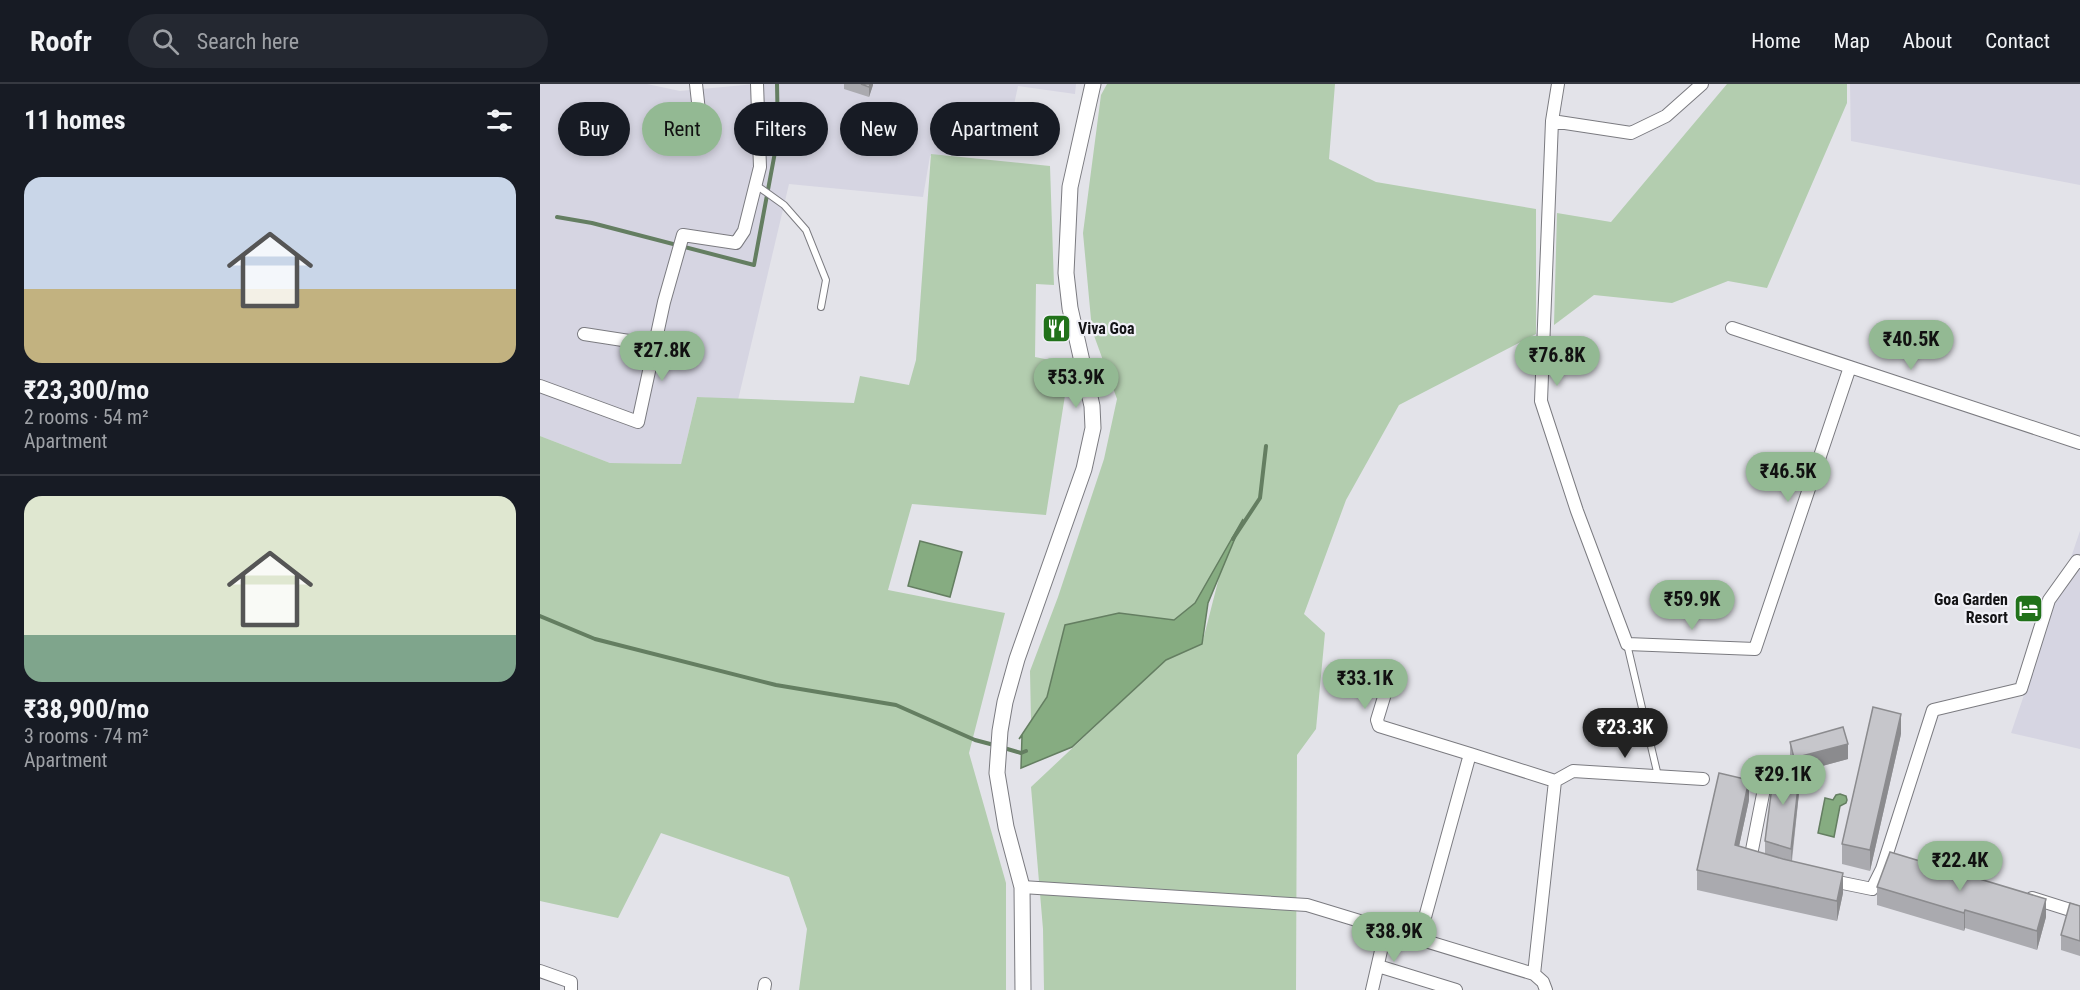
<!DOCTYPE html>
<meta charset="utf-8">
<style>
body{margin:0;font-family:"Roboto Condensed",sans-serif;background:#242831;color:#f1f3f6;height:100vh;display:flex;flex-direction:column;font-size:22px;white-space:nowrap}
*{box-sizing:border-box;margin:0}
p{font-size:20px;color:#9ea1a6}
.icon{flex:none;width:33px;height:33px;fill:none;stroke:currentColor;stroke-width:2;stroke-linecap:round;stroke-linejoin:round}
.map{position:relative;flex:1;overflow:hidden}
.sheet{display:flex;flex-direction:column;background:#171b24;width:540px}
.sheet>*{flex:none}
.hud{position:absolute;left:18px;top:18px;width:570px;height:54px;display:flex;gap:12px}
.price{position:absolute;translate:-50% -51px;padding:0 14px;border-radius:21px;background:#93b993;color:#111;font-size:20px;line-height:39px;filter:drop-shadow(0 2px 3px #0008)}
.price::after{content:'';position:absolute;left:50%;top:36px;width:18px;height:14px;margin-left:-9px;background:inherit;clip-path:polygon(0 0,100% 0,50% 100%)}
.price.active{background:#222;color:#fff}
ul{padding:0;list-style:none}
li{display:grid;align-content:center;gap:12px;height:318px;padding:0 24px}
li+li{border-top:2px solid #363941}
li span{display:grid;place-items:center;height:186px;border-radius:18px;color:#555}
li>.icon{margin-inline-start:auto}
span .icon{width:108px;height:108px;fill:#fffc;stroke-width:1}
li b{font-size:26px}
h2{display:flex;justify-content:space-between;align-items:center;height:72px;padding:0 24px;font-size:26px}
.pill{padding:0 21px;border-radius:27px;background:#171b24;box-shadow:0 3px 9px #0003;font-size:21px;line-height:54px}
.pill.active{background:#93b993;color:#111}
header{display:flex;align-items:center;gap:36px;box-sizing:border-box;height:84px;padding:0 30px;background:#171b24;border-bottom:2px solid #363941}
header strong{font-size:28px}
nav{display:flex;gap:33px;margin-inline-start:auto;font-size:21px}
.search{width:420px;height:54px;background:#242831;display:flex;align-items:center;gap:15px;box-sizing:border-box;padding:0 21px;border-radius:33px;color:#9ea1a6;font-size:22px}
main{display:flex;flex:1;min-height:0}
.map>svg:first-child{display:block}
.built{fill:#d6d5e2}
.green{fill:#b3cdaf}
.water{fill:#86ac81;stroke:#647e61;stroke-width:1.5}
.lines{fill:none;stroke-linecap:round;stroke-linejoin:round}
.stream{stroke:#647e61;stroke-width:4}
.service-casing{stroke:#7b7b80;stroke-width:8}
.minor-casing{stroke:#7b7b80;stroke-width:14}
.tertiary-casing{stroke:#7b7b80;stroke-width:17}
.service{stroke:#fff;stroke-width:6}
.minor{stroke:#fff;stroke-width:12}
.tertiary{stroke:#fff;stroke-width:15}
.wall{fill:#aaaaaf}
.shaded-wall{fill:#8b8b8e}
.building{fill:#c6c6cb;stroke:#8b8b8e;stroke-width:1.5}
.labels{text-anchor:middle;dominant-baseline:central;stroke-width:4.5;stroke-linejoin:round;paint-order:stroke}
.poi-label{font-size:16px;font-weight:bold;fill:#131315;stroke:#f0f0f6;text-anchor:start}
</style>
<header>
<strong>Roofr</strong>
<div class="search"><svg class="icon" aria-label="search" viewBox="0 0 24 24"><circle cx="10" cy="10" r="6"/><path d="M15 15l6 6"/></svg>Search here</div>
<nav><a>Home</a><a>Map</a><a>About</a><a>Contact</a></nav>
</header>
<main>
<section class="sheet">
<h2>11 homes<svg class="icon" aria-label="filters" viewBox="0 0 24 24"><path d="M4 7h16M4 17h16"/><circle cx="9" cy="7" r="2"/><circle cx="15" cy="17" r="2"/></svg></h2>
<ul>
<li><span style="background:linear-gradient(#c9d6e8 60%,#c2b280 0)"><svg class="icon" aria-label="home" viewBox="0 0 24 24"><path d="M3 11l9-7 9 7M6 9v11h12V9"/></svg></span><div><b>₹23,300/mo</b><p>2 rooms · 54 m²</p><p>Apartment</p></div></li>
<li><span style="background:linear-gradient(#dfe7d0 75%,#7fa58c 0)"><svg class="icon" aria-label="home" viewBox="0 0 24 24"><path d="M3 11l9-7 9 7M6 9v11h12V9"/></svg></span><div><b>₹38,900/mo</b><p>3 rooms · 74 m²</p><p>Apartment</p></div></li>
</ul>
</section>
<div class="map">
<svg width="1540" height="906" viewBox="0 0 1540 906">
<rect width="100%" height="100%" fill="#e3e3e9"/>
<!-- built -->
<path class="built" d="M 0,0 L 107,0 L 140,7 L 215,0 L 536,0 L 535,10 L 478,2 L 464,68 L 390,72 L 383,113 L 249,100 L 198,316 L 157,313 L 141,380 L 70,379 L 0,352 Z
M 1310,0 L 1540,0 L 1540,101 L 1311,57 Z
M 1540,447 L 1540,665 L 1471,649 Z"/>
<!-- green -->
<path class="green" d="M 567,0 L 795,0 L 789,75 L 836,98 L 996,125 L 996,250 L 859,321 L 806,416 L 764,530 L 785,549 L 776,645 L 757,671 L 756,906 L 504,906 L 503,845 L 491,703 L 626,576 L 662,560 L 685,470 L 655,519 L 634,536 L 579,529 L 525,541 L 507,613 L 491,637 L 490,587 L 518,513 L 564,375 L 577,315 L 552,246 L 543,149 L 561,11 Z
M 1187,0 L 1307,0 L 1307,19 L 1227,204 L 1188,197 L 1132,219 L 1054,211 L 1014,241 L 1017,129 L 1071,138 Z
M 391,70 L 510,82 L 514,201 L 496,200 L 495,273 L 530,280 L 506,431 L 372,420 L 348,506 L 465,529 L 429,669 L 466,799 L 466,906 L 259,906 L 267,845 L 249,793 L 121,749 L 78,834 L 0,817 L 0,352 L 70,379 L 141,380 L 157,313 L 314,319 L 320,292 L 369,301 L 376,276 Z"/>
<!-- water -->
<path class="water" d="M 703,435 L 668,519 L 662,560 L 626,576 L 532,663 L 481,684 L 482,652 L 479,655 L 507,613 L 525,541 L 579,529 L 634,536 L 655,519 Z
M 380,457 L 422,468 L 410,513 L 368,502 Z
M 1300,710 L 1306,712 L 1307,716 L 1306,719 L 1300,722 L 1294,753 L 1278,749 L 1285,714 L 1293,716 L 1296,711 Z"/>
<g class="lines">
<!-- stream -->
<path class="stream" d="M 17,133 L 52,139 L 214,181 L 238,52 L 237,0
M 693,455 L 720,414 L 726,362
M 0,532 L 55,555 L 236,601 L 356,621 L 435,656 L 454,661
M 464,664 L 481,669 L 486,667"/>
<defs>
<path id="service" d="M 216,101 L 244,121 L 266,146 L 286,196 L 281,223
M 1087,560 L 1118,692"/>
<path id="minor" d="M 156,0 L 161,45
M 1018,0 L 1012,37 L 1001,317 L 1037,427 L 1087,560 L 1215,565 L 1310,283
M 1012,37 L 1091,49 L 1126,32 L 1162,0
M 1192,244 L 1540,359
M 44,250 L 115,261
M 0,302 L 98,338 L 124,218 L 143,151 L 196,159 L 204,147 L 220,83 L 217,0
M 851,590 L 837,636 L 839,642 L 930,670
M 1015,697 L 1033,687 L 1163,695
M 1215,778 L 1210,776 L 1224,705
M 1288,796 L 1332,805 L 1342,785 L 1393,626 L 1481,605 L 1509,516 L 1537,477 L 1540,478
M 482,803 L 767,821 L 994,890 L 1015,697 L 930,670 L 879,855
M 1492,814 L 1540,829
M 838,882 L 916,906
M 0,887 L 31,898 L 31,906
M 994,890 L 1003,898 L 1006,906
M 224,906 L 225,900
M 832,906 L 846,845"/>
<path id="tertiary" d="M 483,906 L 482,803 L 466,743 L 457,689 L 460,647 L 465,618 L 477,575 L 544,385 L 553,344 L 552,322 L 530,224 L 526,189 L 530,103 L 553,0"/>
</defs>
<!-- service casing -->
<use href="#service" class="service-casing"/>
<!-- minor casing -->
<use href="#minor" class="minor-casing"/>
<!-- tertiary casing -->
<use href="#tertiary" class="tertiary-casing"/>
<!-- service -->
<use href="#service" class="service"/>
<!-- minor -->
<use href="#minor" class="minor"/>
<!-- tertiary -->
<use href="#tertiary" class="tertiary"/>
</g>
<!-- wall -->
<path class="wall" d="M 304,0 L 333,0 L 333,1 L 329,13 L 304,5 Z
M 1361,650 L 1330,787 L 1302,780 L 1302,760 Z
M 1250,658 L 1308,675 L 1260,688 L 1260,700 L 1252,777 L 1303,809 L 1297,837 L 1157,806 L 1157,786 L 1209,716 L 1199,762 L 1225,770 L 1225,757 L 1253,683 L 1250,673 Z
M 1337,803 L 1506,833 L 1497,866 L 1425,844 L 1424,847 L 1337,821 Z
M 1540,822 L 1540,872 L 1521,866 L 1521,851 Z"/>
<!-- shaded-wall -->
<path class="shaded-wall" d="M 330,0 L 333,0 L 333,1 L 329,13 L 329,3 Z
M 1361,630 L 1361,650 L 1330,787 L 1330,766 Z
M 1308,660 L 1308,675 L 1260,688 L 1260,700 L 1251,780 L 1254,674 Z
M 1209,696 L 1209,716 L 1195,781 L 1195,761 Z
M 1303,789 L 1303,809 L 1297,837 L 1297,817 Z
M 1506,815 L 1506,833 L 1497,866 L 1497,847 Z
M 1425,826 L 1425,844 L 1424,847 L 1424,829 Z"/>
<!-- building -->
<path class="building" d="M 321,0 L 330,0 L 329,3 Z
M 1333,623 L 1361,630 L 1330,766 L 1302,760 Z
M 1303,643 L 1308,660 L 1254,674 L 1250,658 Z
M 1235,679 L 1260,685 L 1251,765 L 1225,757 Z
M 1179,689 L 1209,696 L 1195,761 L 1243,775 L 1303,789 L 1297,817 L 1157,786 Z
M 1350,768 L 1506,815 L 1497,847 L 1425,826 L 1424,829 L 1337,803 Z
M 1530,819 L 1540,822 L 1540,857 L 1521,851 Z"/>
<!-- icons -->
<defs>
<symbol id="restaurant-square" viewBox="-11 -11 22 22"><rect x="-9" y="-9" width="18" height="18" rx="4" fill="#21721a" stroke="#f0f0f6"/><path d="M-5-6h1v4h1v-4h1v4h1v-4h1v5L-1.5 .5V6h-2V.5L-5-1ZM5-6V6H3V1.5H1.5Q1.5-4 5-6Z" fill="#fff"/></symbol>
<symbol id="hotel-square" viewBox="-11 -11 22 22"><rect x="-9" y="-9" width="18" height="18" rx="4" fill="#21721a" stroke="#f0f0f6"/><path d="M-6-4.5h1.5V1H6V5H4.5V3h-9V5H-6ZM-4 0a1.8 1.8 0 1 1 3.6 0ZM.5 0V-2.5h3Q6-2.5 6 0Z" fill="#fff"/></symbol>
</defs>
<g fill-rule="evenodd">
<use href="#restaurant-square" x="500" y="228" width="33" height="33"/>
<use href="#hotel-square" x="1472" y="508" width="33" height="33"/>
</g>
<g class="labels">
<!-- poi labels -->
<g class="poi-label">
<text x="538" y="244">Viva Goa</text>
<text x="1468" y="515" text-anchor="end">Goa Garden<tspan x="1468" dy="18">Resort</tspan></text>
</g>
</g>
</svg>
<b class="price" style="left:1371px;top:287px">₹40.5K</b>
<b class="price" style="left:122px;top:298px">₹27.8K</b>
<b class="price" style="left:1017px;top:303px">₹76.8K</b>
<b class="price" style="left:536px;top:325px">₹53.9K</b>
<b class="price" style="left:1248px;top:419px">₹46.5K</b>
<b class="price" style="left:1152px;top:547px">₹59.9K</b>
<b class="price" style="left:825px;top:626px">₹33.1K</b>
<b class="price active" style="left:1085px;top:675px">₹23.3K</b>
<b class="price" style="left:1243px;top:722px">₹29.1K</b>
<b class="price" style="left:1420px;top:808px">₹22.4K</b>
<b class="price" style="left:854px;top:879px">₹38.9K</b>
<div class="hud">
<a class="pill">Buy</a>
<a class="pill active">Rent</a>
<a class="pill">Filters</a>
<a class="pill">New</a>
<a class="pill">Apartment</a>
</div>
</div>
</main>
